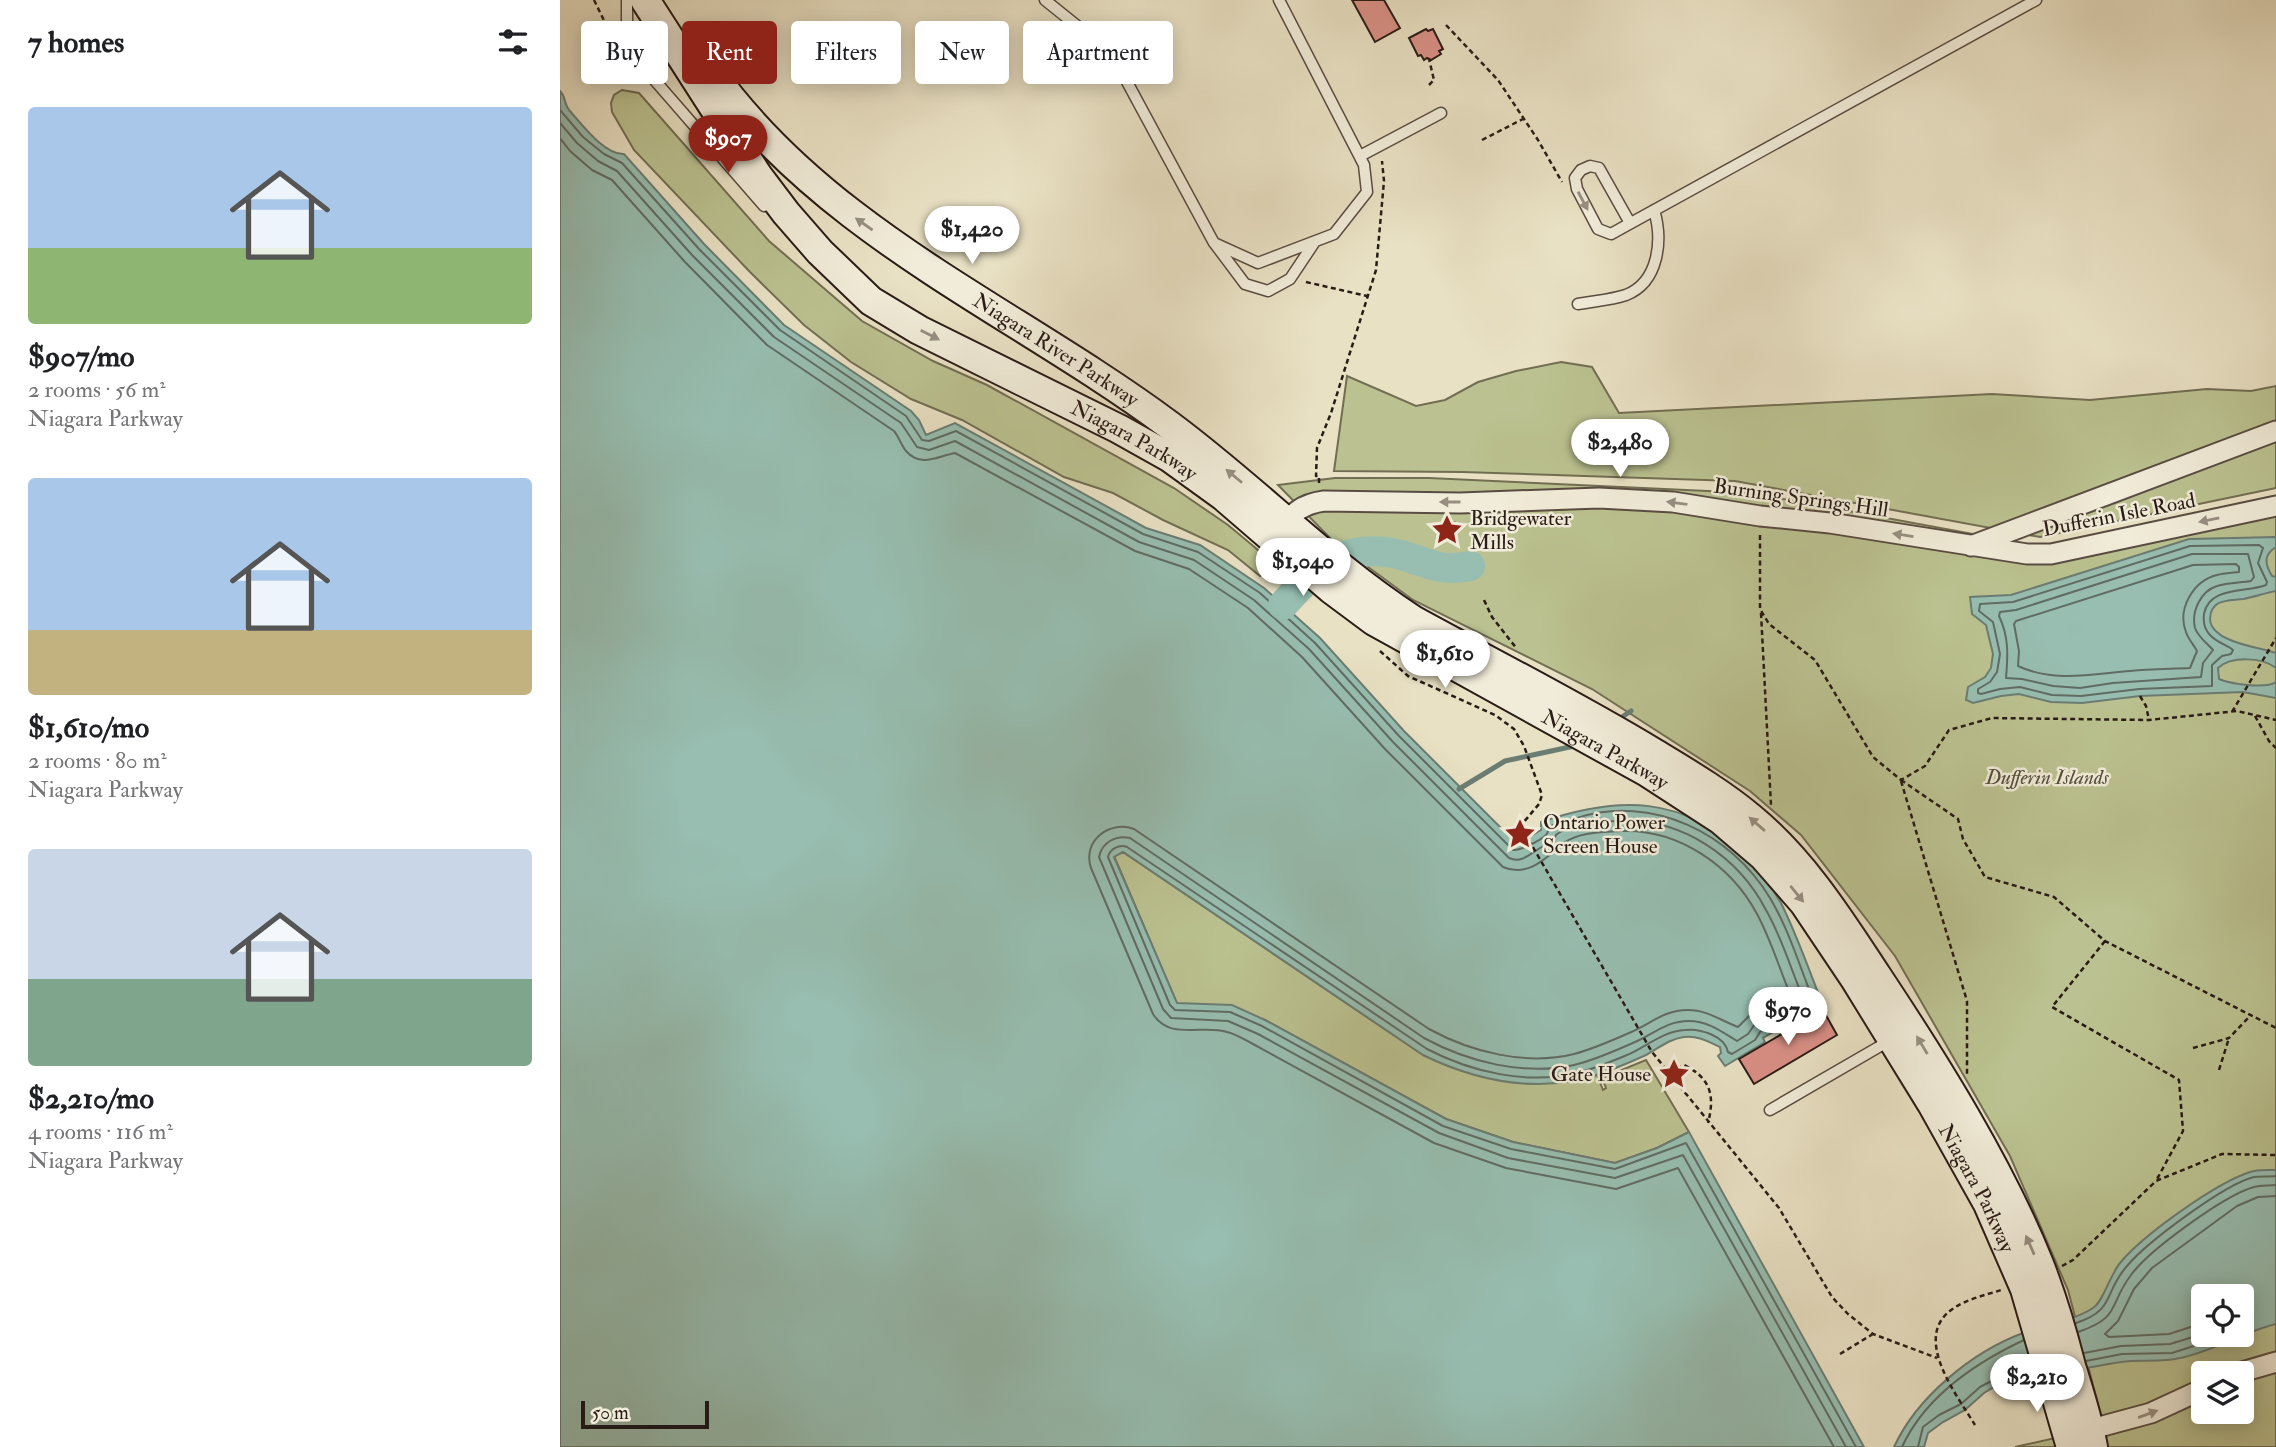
<!DOCTYPE html>
<meta charset="utf-8">
<style>
body{margin:0;font-family:"IM FELL Double Pica",serif;background:#f6f6f6;color:#202124;height:100vh;display:flex;flex-direction:column;font-size:26px;white-space:nowrap}
*{box-sizing:border-box;margin:0}
p{font-size:23px;color:#757577}
.icon{flex:none;width:38px;height:38px;fill:none;stroke:currentColor;stroke-width:2;stroke-linecap:round;stroke-linejoin:round}
.map{position:relative;flex:1;overflow:hidden}
.drawer{display:flex;flex-direction:column;background:#fff;width:560px}
.drawer>*{flex:none}
.top-card{position:absolute;left:21px;top:21px;width:665px;height:63px;display:flex;gap:14px}
.controls{position:absolute;left:1631px;top:1284px;display:grid;gap:14px}
.controls a{display:grid;place-items:center;width:63px;height:63px;border-radius:7px;background:#fff;box-shadow:0 4px 18px #0003;font-size:35px}
.scale{position:absolute;left:21px;bottom:18px;width:128px;box-sizing:border-box;padding-left:7px;border:4px solid #291b16;border-top:0;font-size:19px;line-height:24px;white-space:nowrap;color:#291b16;-webkit-text-stroke:5px #f1ecd9;paint-order:stroke}
.price{position:absolute;translate:-50% -60px;padding:0 16px;border-radius:24px;background:#fff;color:#222;font-size:23px;line-height:46px;filter:drop-shadow(0 2px 4px #0008)}
.price::after{content:'';position:absolute;left:50%;top:42px;width:21px;height:16px;margin-left:-10px;background:inherit;clip-path:polygon(0 0,100% 0,50% 100%)}
.price.selected{background:#8f2418;color:#fff}
ul{padding:0;list-style:none}
li{display:grid;align-content:center;gap:14px;height:371px;padding:0 28px}
li span{display:grid;place-items:center;height:217px;border-radius:7px;color:#555}
li>.icon{margin-inline-start:auto}
span .icon{width:126px;height:126px;fill:#fffc;stroke-width:1}
li b{font-size:30px}
h2{display:flex;justify-content:space-between;align-items:center;height:84px;padding:0 28px;font-size:30px}
.chip{padding:0 24px;border-radius:7px;background:#fff;box-shadow:0 4px 18px #0003;font-size:24px;line-height:63px}
.chip.selected{background:#8f2418;color:#fff}
main{display:flex;flex:1;min-height:0}
.map>svg:first-child{display:block}
.green{fill:#bbc190;stroke:#726e53;stroke-width:2;fill-rule:evenodd}
.water{fill:#97beb1;stroke:#6b7d73;stroke-width:2;fill-rule:evenodd}
.lines{fill:none;stroke-linecap:round;stroke-linejoin:round}
.shore{stroke:#606c64;stroke-width:2}
.stream{stroke:#6b7d73;stroke-width:5}
.river{stroke:#97beb1;stroke-width:30}
.building{fill:#da9086;stroke:#291b16;stroke-width:2}
.lane-casing{stroke:#594c42;stroke-width:13}
.street-casing{stroke:#594c42;stroke-width:23}
.secondary-casing{stroke:#291b16;stroke-width:32}
.path{stroke:#291b16;stroke-width:2.5;stroke-dasharray:5 3.5;stroke-linecap:butt}
.lane{stroke:#f1ecd9;stroke-width:10}
.street{stroke:#f1ecd9;stroke-width:19}
.secondary{stroke:#f1ecd9;stroke-width:28}
.oneway{fill:#978e81}
.labels{text-anchor:middle;dominant-baseline:central;stroke-width:5;stroke-linejoin:round;paint-order:stroke}
.street-label{font-size:21px;fill:#291b16;stroke:#f1ecd9}
.poi-label{font-size:21px;fill:#291b16;stroke:#f1ecd9;text-anchor:start}
.park-label{font-size:21px;font-style:italic;fill:#554d3b;stroke:#f1ecd9}
</style>
<main>
<section class="drawer">
<h2>7 homes<svg class="icon" aria-label="filters" viewBox="0 0 24 24"><path d="M4 7h16M4 17h16"/><circle cx="9" cy="7" r="2"/><circle cx="15" cy="17" r="2"/></svg></h2>
<ul>
<li><span style="background:linear-gradient(#a9c7e8 65%,#8fb573 0)"><svg class="icon" aria-label="home" viewBox="0 0 24 24"><path d="M3 11l9-7 9 7M6 9v11h12V9"/></svg></span><div><b>$907/mo</b><p>2 rooms · 56 m²</p><p>Niagara Parkway</p></div></li>
<li><span style="background:linear-gradient(#a9c7e8 70%,#c2b280 0)"><svg class="icon" aria-label="home" viewBox="0 0 24 24"><path d="M3 11l9-7 9 7M6 9v11h12V9"/></svg></span><div><b>$1,610/mo</b><p>2 rooms · 80 m²</p><p>Niagara Parkway</p></div></li>
<li><span style="background:linear-gradient(#c9d6e8 60%,#7fa58c 0)"><svg class="icon" aria-label="home" viewBox="0 0 24 24"><path d="M3 11l9-7 9 7M6 9v11h12V9"/></svg></span><div><b>$2,210/mo</b><p>4 rooms · 116 m²</p><p>Niagara Parkway</p></div></li>
</ul>
</section>
<div class="map">
<svg width="1716" height="1447" viewBox="0 0 1716 1447">
<rect width="100%" height="100%" fill="#e9e1c4"/>
<filter id="stains"><feTurbulence type="fractalNoise" baseFrequency=".00286" numOctaves="4"/><feColorMatrix values="0 0 0 0 .2 0 0 0 0 .09 0 0 0 0 .02 0 0 0 .5 -.17"/></filter>
<radialGradient id="worn" r=".72"><stop offset=".6" stop-color="#630" stop-opacity="0"/><stop offset="1" stop-color="#630" stop-opacity=".3"/></radialGradient>
<!-- green -->
<path class="green" d="M 62,90 L 79,93 L 209,241 L 302,321 L 373,361 L 427,385 L 614,488 L 668,525 L 710,560 L 711,569 L 700,576 L 668,550 L 603,520 L 553,493 L 504,477 L 402,420 L 351,399 L 291,362 L 244,325 L 190,272 L 74,150 L 52,112 L 51,103 L 54,95 Z
M 1001,362 L 1032,367 L 1059,413 L 1432,394 L 1530,400 L 1647,389 L 1691,391 L 1716,386 L 1716,488 L 1480,537 L 1175,481 L 902,472 L 774,471 L 787,376 L 856,406 L 885,400 L 918,382 L 956,371 Z
M 775,478 L 869,478 L 1191,493 L 1483,547 L 1716,496 L 1716,1447 L 1455,1447 L 1544,1427 L 1508,1290 L 1450,1156 L 1335,956 L 1241,835 L 1190,791 L 1032,689 L 853,600 L 774,542 L 718,485 ZM 1643,1297 L 1682,1297 L 1682,1335 L 1643,1335 ZM 1643,1374 L 1682,1374 L 1682,1412 L 1643,1412 Z
M 563,852 L 863,1055 C 919,1081 977,1092 1037,1075 L 1043,1090 L 1046,1088 L 1042,1078 L 1086,1060 L 1129,1132 L 1097,1148 L 1055,1163 L 953,1142 L 886,1119 L 705,1020 L 639,1004 L 617,1004 L 554,856 Z"/>
<!-- water -->
<path class="water" d="M 0,91 C 6,97 4,104 9,110 C 21,123 44,155 64,154 L 144,244 L 224,325 L 351,411 L 359,420 L 366,435 L 395,423 L 586,528 L 640,545 L 704,588 L 760,638 L 844,731 L 957,844 L 981,830 L 981,822 C 1057,796 1125,794 1185,857 C 1198,871 1211,885 1221,903 C 1237,935 1249,970 1262,1003 L 1203,1038 L 1205,1042 L 1165,1066 L 1158,1056 L 1161,1053 L 1160,1047 C 1149,1042 1137,1035 1124,1037 C 1109,1039 1099,1048 1086,1055 C 1064,1065 1039,1076 1015,1081 C 963,1090 910,1078 863,1055 L 563,852 L 554,857 L 617,1003 L 672,1005 L 705,1020 L 886,1119 L 953,1142 L 1055,1163 L 1097,1148 L 1129,1132 L 1304,1447 L 0,1447 Z
M 1716,537 L 1716,547 C 1703,555 1705,564 1712,576 L 1716,577 L 1716,591 C 1705,593 1694,597 1683,599 C 1669,601 1651,598 1650,619 C 1650,628 1660,636 1668,639 C 1683,646 1700,648 1716,653 L 1716,668 C 1702,657 1671,656 1658,668 L 1659,679 C 1670,684 1706,689 1716,682 L 1716,698 L 1683,692 L 1580,696 L 1522,703 L 1491,702 L 1459,694 L 1441,696 L 1413,703 L 1406,700 L 1408,687 L 1425,677 L 1431,668 L 1433,654 L 1426,625 L 1412,614 L 1410,597 L 1451,595 L 1629,539 Z
M 1716,1170 L 1716,1324 C 1683,1332 1654,1351 1620,1358 C 1600,1363 1581,1359 1561,1362 C 1520,1368 1480,1379 1439,1384 L 1424,1393 L 1405,1410 L 1383,1422 L 1368,1433 L 1364,1447 L 1334,1447 C 1357,1397 1412,1352 1463,1333 C 1485,1325 1513,1321 1533,1308 C 1543,1302 1550,1275 1560,1263 C 1583,1235 1656,1183 1690,1172 C 1698,1169 1708,1170 1716,1170 ZM 1643,1297 L 1682,1297 L 1682,1335 L 1643,1335 Z"/>
<g class="lines">
<!-- shore -->
<path class="shore" d="M 0,110 L 23,137 L 44,154 L 62,163 L 139,249 L 220,330 L 346,416 L 362,440 L 369,441 L 396,431 L 583,534 L 638,552 L 700,593 L 755,643 L 839,736 L 953,850 C 960,851 981,840 986,835 C 988,833 988,829 991,826 C 997,822 1010,820 1017,818 C 1092,794 1171,833 1210,898 C 1228,928 1239,964 1252,997 L 1252,1001 L 1200,1032 L 1195,1040 L 1172,1054 L 1168,1052 C 1165,1036 1140,1028 1125,1030 C 1103,1031 1086,1047 1067,1055 C 1050,1062 1034,1069 1017,1073 C 967,1085 911,1072 867,1049 L 567,847 C 559,844 550,849 548,857 L 610,1005 L 615,1010 L 670,1012 L 702,1026 L 883,1126 L 951,1149 L 1055,1169 L 1126,1143 L 1296,1447
M 0,123 L 17,143 L 38,161 L 57,171 L 132,255 L 214,337 L 341,423 L 357,447 L 369,450 L 395,441 L 579,542 L 634,560 L 694,600 L 749,649 L 833,742 L 949,858 C 961,863 967,856 977,850 C 982,846 987,846 991,842 C 994,840 995,836 997,834 C 1009,825 1045,821 1060,821 C 1121,818 1178,856 1206,910 C 1221,936 1230,966 1241,993 L 1241,997 L 1195,1024 L 1188,1034 L 1177,1041 C 1162,1032 1148,1021 1129,1021 C 1106,1021 1094,1034 1075,1042 C 1055,1051 1035,1060 1014,1065 C 964,1076 908,1062 864,1038 L 570,838 C 556,835 542,842 539,857 L 603,1009 L 611,1018 L 668,1021 L 698,1034 L 879,1133 L 948,1158 L 1055,1178 L 1123,1155 L 1286,1447
M 0,138 L 10,151 L 32,170 L 52,180 L 125,262 L 207,345 L 334,431 C 339,437 341,445 346,451 C 361,468 378,456 395,453 L 575,551 L 629,569 L 688,608 L 742,657 L 825,749 L 943,867 C 968,878 987,857 1004,843 C 1018,832 1045,832 1062,831 C 1118,829 1171,865 1197,914 C 1210,938 1218,964 1228,989 L 1228,993 L 1189,1016 L 1178,1027 C 1162,1021 1147,1010 1128,1010 C 1103,1010 1091,1024 1069,1033 C 1051,1041 1033,1049 1014,1054 C 966,1066 911,1052 869,1029 L 574,829 C 549,820 522,841 531,868 L 593,1014 C 610,1041 642,1024 667,1032 C 676,1034 685,1040 693,1044 L 874,1143 L 946,1168 L 1056,1189 L 1118,1168 L 1274,1447
M 1699,545 L 1703,548 L 1698,563 L 1707,582 L 1706,585 C 1686,593 1649,586 1644,614 C 1643,622 1644,629 1650,635 C 1656,642 1667,645 1673,650 L 1671,654 L 1662,656 L 1652,665 L 1652,686 L 1579,689 L 1521,696 L 1492,695 L 1460,687 L 1440,689 L 1421,694 L 1418,693 L 1418,689 L 1430,682 L 1437,672 L 1440,654 L 1433,622 L 1419,611 L 1420,604 L 1453,602 L 1630,546 Z
M 1632,554 L 1688,554 L 1694,577 L 1691,581 C 1680,583 1668,582 1657,586 C 1641,591 1631,611 1635,628 C 1638,637 1647,643 1653,650 L 1643,663 L 1641,677 L 1553,683 L 1520,688 L 1493,686 L 1462,679 L 1446,678 C 1448,655 1449,637 1439,616 L 1440,612 L 1456,610 Z
M 1676,564 L 1679,567 L 1679,572 C 1671,573 1664,573 1657,575 C 1633,581 1617,609 1626,632 C 1628,639 1634,645 1637,651 L 1630,668 C 1610,669 1590,669 1570,671 C 1533,674 1494,683 1458,666 L 1459,651 L 1454,624 L 1456,621 L 1633,565 Z
M 1516,1323 C 1556,1310 1543,1293 1567,1266 C 1587,1242 1665,1184 1694,1177 C 1701,1176 1709,1177 1716,1176
M 1643,1323 L 1609,1334 L 1549,1337 L 1545,1334 L 1558,1321 L 1574,1289 L 1592,1268 L 1677,1206 L 1698,1197 L 1716,1196
M 1518,1332 C 1562,1317 1548,1305 1571,1275 C 1589,1250 1665,1195 1694,1187 C 1701,1185 1709,1186 1716,1185
M 1524,1353 L 1561,1346 L 1610,1344 L 1643,1334
M 1526,1361 L 1562,1354 L 1612,1353 L 1668,1335
M 1342,1447 C 1365,1397 1415,1363 1464,1340
M 1358,1447 L 1363,1427 L 1379,1415 L 1401,1404 L 1420,1387 L 1437,1378 L 1473,1372"/>
<!-- stream -->
<path class="stream" d="M 1056,721 L 1071,711
M 899,789 L 945,761 L 1019,745"/>
<!-- river -->
<path class="river" d="M 723,605 C 757,566 786,541 841,555 C 869,563 878,572 910,566"/>
</g>
<!-- building -->
<path class="building" d="M 792,0 L 824,0 L 840,28 L 815,42 Z
M 866,29 L 868,31 L 873,29 L 883,49 L 879,51 L 881,54 L 871,60 L 867,58 L 864,60 L 861,55 L 858,56 L 849,38 Z
M 1263,1010 L 1277,1035 L 1194,1084 L 1179,1059 Z"/>
<g class="lines">
<defs>
<path id="lane" d="M 67,0 L 67,21 L 70,39 L 84,68 L 204,206
M 485,0 L 552,54 L 654,243 L 698,263 L 774,234 L 807,192 L 804,165 L 719,0
M 800,156 L 881,113
M 1070,223 L 1039,168 L 1030,166 L 1021,170 L 1015,178 L 1017,189 L 1038,229 L 1051,234 L 1476,0
M 655,244 L 685,284 L 708,291 L 730,279 L 754,243
M 1018,304 C 1034,301 1051,300 1066,295 C 1099,282 1103,240 1094,210
M 1210,1110 L 1329,1041"/>
<path id="street" d="M 719,530 C 732,513 742,504 764,501 L 900,503 L 1039,498 L 1113,502 L 1200,516 L 1270,523 L 1467,554 L 1491,554 L 1716,506
M 1411,546 L 1716,431
M 1675,1374 L 1716,1362
M 1517,1433 L 1591,1413 L 1643,1389"/>
<g id="secondary">
<path id="s1" d="M 85,0 L 198,176 L 226,213 L 260,252 L 311,301 L 359,330 L 559,429 L 609,457 L 663,496 L 771,589 L 814,621 L 1087,772 L 1161,820 L 1203,856 L 1244,903 L 1295,979 L 1372,1104 L 1428,1204 L 1465,1289 L 1511,1447"/>
<path id="s2" d="M 151,72 C 266,233 454,310 609,425 C 693,487 765,563 853,620 C 933,664 1015,705 1094,753 C 1127,773 1161,793 1191,818 C 1244,862 1280,920 1317,976 C 1376,1065 1439,1165 1479,1264 C 1492,1297 1502,1331 1511,1366 C 1519,1392 1528,1419 1533,1447"/>
</g>
</defs>
<!-- lane casing -->
<use href="#lane" class="lane-casing"/>
<!-- street casing -->
<use href="#street" class="street-casing"/>
<!-- secondary casing -->
<use href="#secondary" class="secondary-casing"/>
<!-- path -->
<path class="path" d="M 34,0 L 57,47
M 886,25 L 938,80 L 978,140 L 1002,182
M 869,85 L 874,80 L 869,59
M 922,140 L 963,119
M 746,282 L 807,296
M 759,483 L 759,476 L 756,476 L 757,448 L 771,413 L 816,270 L 824,181 L 822,161
M 894,522 L 900,531
M 1200,535 L 1200,609 L 1209,624 L 1255,660 L 1313,757 L 1341,780 L 1365,766 L 1389,730 L 1432,718 L 1589,720 L 1677,711 L 1716,720
M 924,600 L 932,617 L 957,649
M 1201,613 L 1211,805
M 820,651 L 848,676 L 935,715 L 954,729 L 964,746 L 982,795 L 979,804 L 963,823 L 967,837 L 1092,1052 L 1219,1208 L 1272,1297 L 1288,1314 L 1313,1334 L 1377,1358
M 1580,696 L 1586,706 L 1589,720
M 1672,712 L 1716,638
M 1695,716 L 1709,741 L 1716,748
M 1341,780 L 1398,819 L 1403,839 L 1425,877 L 1494,897 L 1545,941 L 1716,1028
M 1341,781 L 1407,1001 L 1407,1076
M 1545,941 L 1492,1007 L 1619,1080 L 1623,1131 L 1596,1181
M 1633,1048 L 1669,1038 L 1691,1015
M 1659,1070 L 1669,1038
M 1109,1072 L 1124,1065 C 1151,1078 1155,1096 1148,1123
M 1502,1266 L 1513,1260 L 1596,1181 L 1662,1154 L 1716,1155
M 1280,1354 L 1313,1334
M 1415,1425 C 1397,1395 1350,1336 1394,1308 C 1407,1299 1426,1295 1441,1290"/>
<!-- lane -->
<use href="#lane" class="lane"/>
<!-- street -->
<use href="#street" class="street"/>
<!-- secondary -->
<use href="#secondary" class="secondary"/>
</g>
<!-- one-way arrows -->
<defs><path id="oneway-solid" d="M-6-.8H1V-3.2L6.5 0L1 3.2V.8H-6Z" transform="scale(1.75)"/></defs>
<g class="oneway">
<use href="#oneway-solid" transform="translate(1023 201) rotate(62)"/>
<use href="#oneway-solid" transform="translate(304 224) rotate(-145)"/>
<use href="#oneway-solid" transform="translate(370 335) rotate(27)"/>
<use href="#oneway-solid" transform="translate(674 476) rotate(-140)"/>
<use href="#oneway-solid" transform="translate(890 502) rotate(-180)"/>
<use href="#oneway-solid" transform="translate(1117 503) rotate(-173)"/>
<use href="#oneway-solid" transform="translate(1649 520) rotate(168)"/>
<use href="#oneway-solid" transform="translate(1343 535) rotate(-171)"/>
<use href="#oneway-solid" transform="translate(1197 824) rotate(-139)"/>
<use href="#oneway-solid" transform="translate(1237 894) rotate(51)"/>
<use href="#oneway-solid" transform="translate(1362 1045) rotate(-121)"/>
<use href="#oneway-solid" transform="translate(1470 1245) rotate(-114)"/>
<use href="#oneway-solid" transform="translate(1588 1414) rotate(-20)"/>
</g>
<!-- icons -->
<defs>
<symbol id="sight-bare" viewBox="-9 -9 18 18"><path d="M0-6L1.8-2.2L6-1.7L2.9 1.2L3.7 5.4L0 3.3L-3.7 5.4L-2.9 1.2L-6-1.7L-1.8-2.2Z" fill="#8f2418" stroke="#f1ecd9" stroke-width="2.5" paint-order="stroke"/></symbol>
</defs>
<g fill-rule="evenodd">
<use href="#sight-bare" x="865" y="508" width="44" height="44"/>
<use href="#sight-bare" x="938" y="812" width="44" height="44"/>
<use href="#sight-bare" x="1092" y="1052" width="44" height="44"/>
</g>
<g class="labels">
<!-- street labels -->
<g class="street-label">
<text stroke="none"><textPath href="#s2" startOffset="446">Niagara River Parkway</textPath></text>
<text stroke="none"><textPath href="#s1" startOffset="676">Niagara Parkway</textPath></text>
<text transform="translate(1241 498) rotate(8)">Burning Springs Hill</text>
<text transform="translate(1559 515) rotate(-11)">Dufferin Isle Road</text>
<text stroke="none"><textPath href="#s1" startOffset="1242">Niagara Parkway</textPath></text>
<text stroke="none"><textPath href="#s1" startOffset="1829">Niagara Parkway</textPath></text>
</g>
<!-- poi labels -->
<g class="poi-label">
<text x="910" y="518">Bridgewater<tspan x="910" dy="24">Mills</tspan></text>
<text x="983" y="822">Ontario Power<tspan x="983" dy="24">Screen House</tspan></text>
<text x="1091" y="1074" text-anchor="end">Gate House</text>
</g>
<!-- park labels -->
<g class="park-label">
<text x="1487" y="777">Dufferin Islands</text>
</g>
</g>
<rect width="100%" height="100%" filter="url(#stains)"/>
<rect width="100%" height="100%" fill="url(#worn)"/>
</svg>
<div class="controls">
<a><svg class="icon" aria-label="locate" viewBox="0 0 24 24"><circle cx="12" cy="12" r="6"/><path d="M12 2v4M12 18v4M2 12h4M18 12h4"/></svg></a>
<a><svg class="icon" aria-label="layers" viewBox="0 0 24 24"><path d="M12 4l9 5-9 5-9-5zM3 14l9 5 9-5"/></svg></a>
</div>
<div class="scale">50 m</div>
<b class="price selected" style="left:168px;top:175px">$907</b>
<b class="price" style="left:412px;top:266px">$1,420</b>
<b class="price" style="left:1060px;top:479px">$2,480</b>
<b class="price" style="left:743px;top:598px">$1,040</b>
<b class="price" style="left:885px;top:690px">$1,610</b>
<b class="price" style="left:1228px;top:1047px">$970</b>
<b class="price" style="left:1477px;top:1414px">$2,210</b>
<div class="top-card">
<a class="chip">Buy</a>
<a class="chip selected">Rent</a>
<a class="chip">Filters</a>
<a class="chip">New</a>
<a class="chip">Apartment</a>
</div>
</div>
</main>
